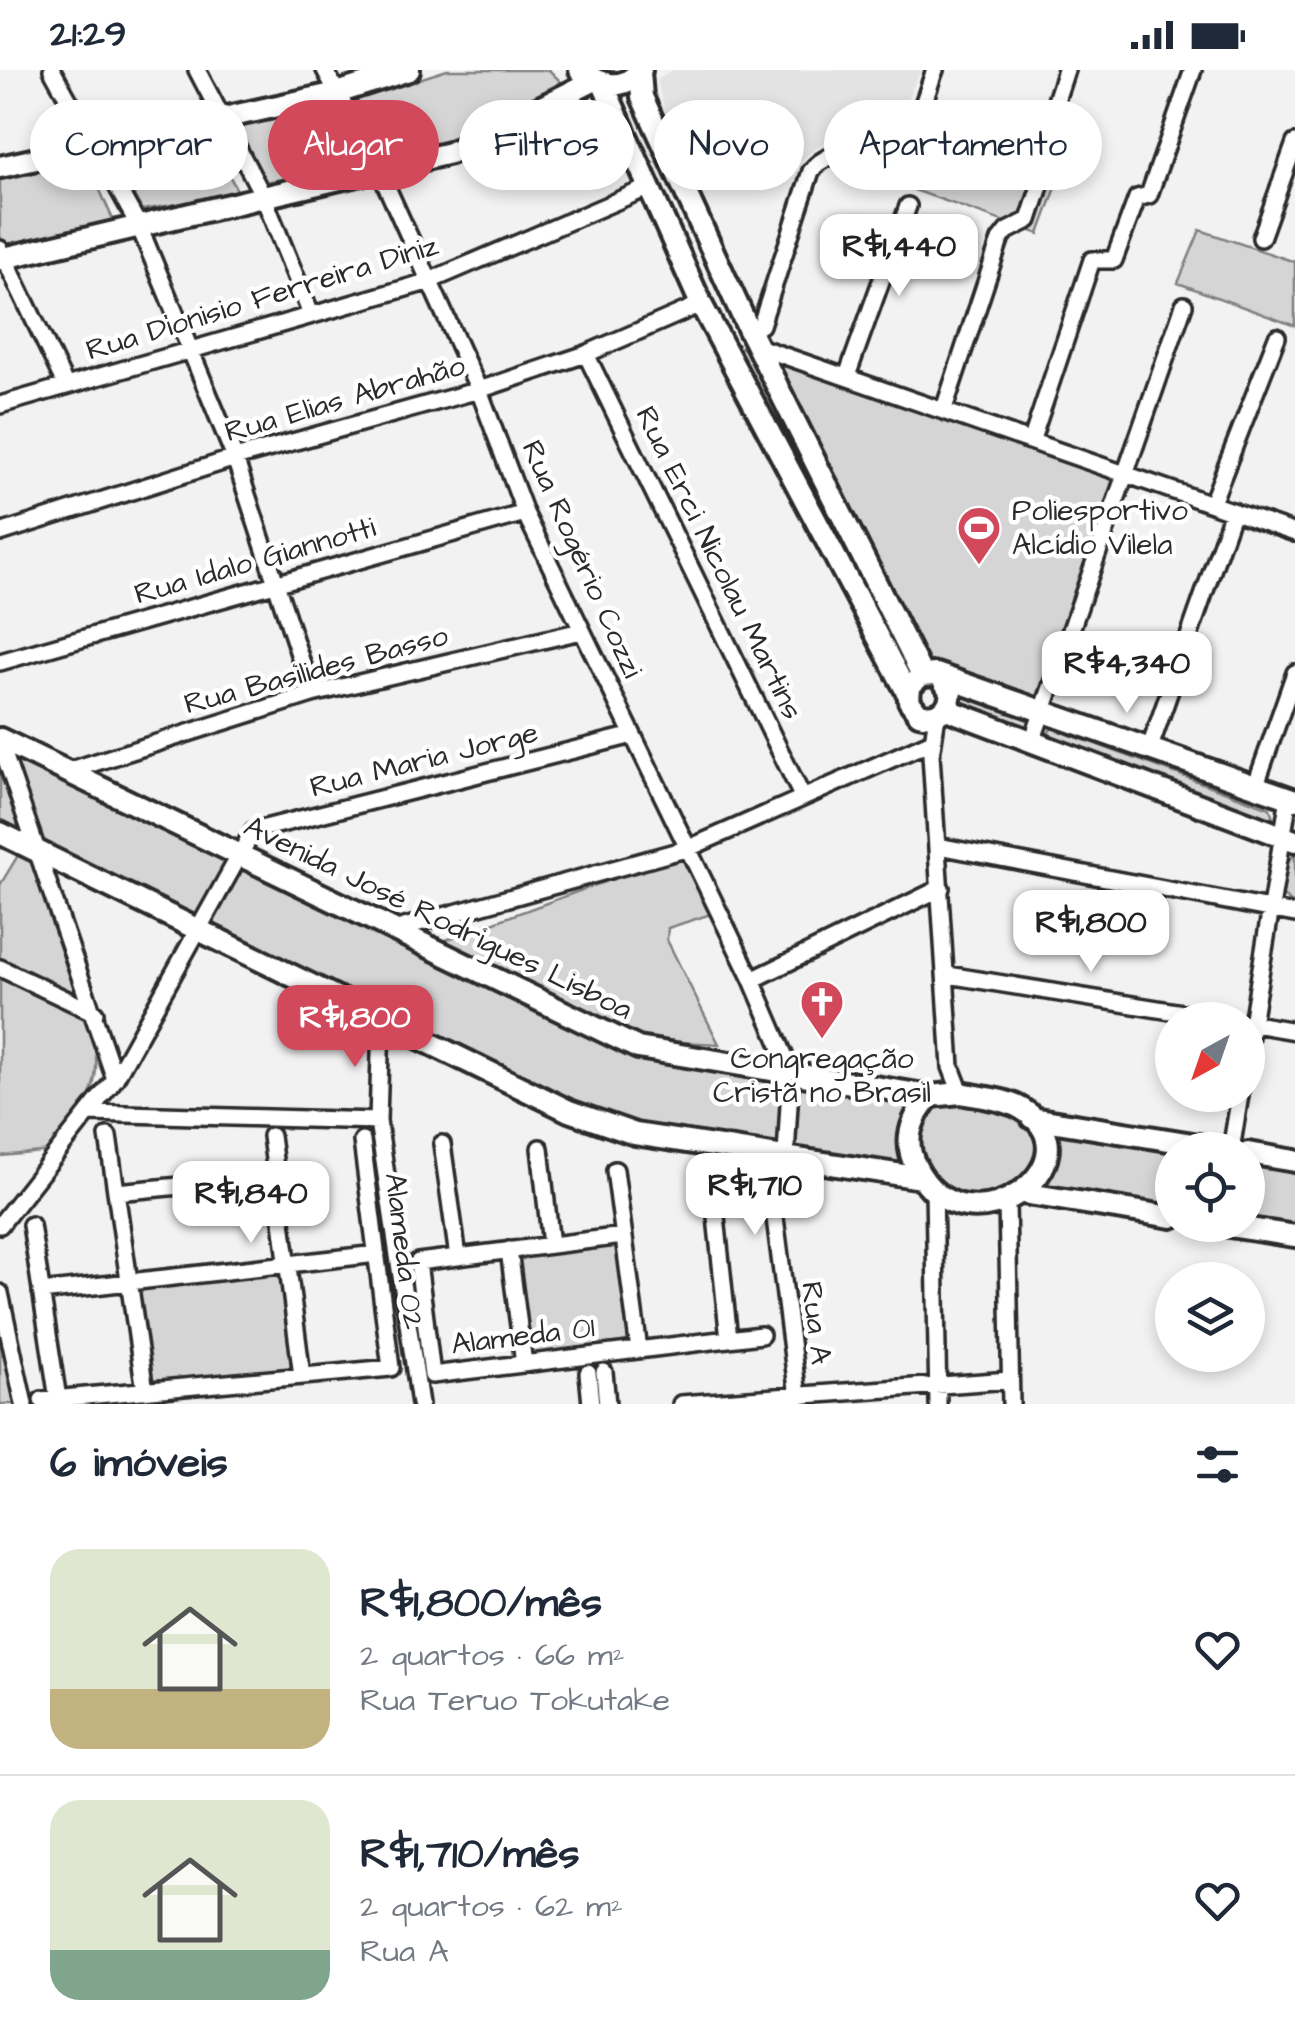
<!DOCTYPE html>
<html lang="pt">
<meta charset="utf-8">
<style>
body{margin:0;font-family:"Architects Daughter",sans-serif;background:#f2f2f3;color:#1f2937;height:100vh;display:flex;flex-direction:column;font-size:38px;white-space:nowrap}
*{box-sizing:border-box;margin:0}
p{font-size:32px;color:#747a83}
.icon{flex:none;width:55px;height:55px;fill:none;stroke:currentColor;stroke-width:2;stroke-linecap:round;stroke-linejoin:round}
.map{position:relative;height:1334px;overflow:hidden}
.side{display:flex;flex-direction:column;background:#fff;flex:1}
.side>*{flex:none}
.banner{position:absolute;left:30px;top:30px;width:1235px;height:90px;display:flex;gap:20px}
.needle{width:65px;rotate:220deg}
.buttons{position:absolute;left:1155px;top:932px;display:grid;gap:20px}
.buttons a{display:grid;place-items:center;width:110px;height:110px;border-radius:50%;background:#fff;box-shadow:0 5px 15px #0003;font-size:50px}
.price{position:absolute;translate:-50% -85px;padding:0 22px;border-radius:20px;background:#fff;color:#222;font-size:32px;line-height:65px;filter:drop-shadow(0 2px 5px #0008)}
.price::after{content:'';position:absolute;left:50%;top:60px;width:30px;height:22px;margin-left:-15px;background:inherit;clip-path:polygon(0 0,100% 0,50% 100%)}
.price.on{background:#d1495b;color:#fff}
ul{padding:0;list-style:none}
li{display:flex;align-items:center;gap:30px;height:250px;padding:0 50px}
li+li{border-top:2px solid #e0e1e3}
li span{display:grid;place-items:center;flex:none;width:280px;height:200px;border-radius:30px;color:#555}
li>.icon{margin-inline-start:auto}
span .icon{width:120px;height:120px;fill:#fffc;stroke-width:1}
li b{font-size:42px}
h2{display:flex;justify-content:space-between;align-items:center;height:120px;padding:0 50px;font-size:42px}
.pill{padding:0 35px;border-radius:45px;background:#fff;box-shadow:0 5px 15px #0003;font-size:35px;line-height:90px}
.pill.on{background:#d1495b;color:#fff}
.status{display:flex;justify-content:space-between;align-items:center;height:70px;padding:0 50px;background:#fff;direction:ltr}
.status svg{height:28px;fill:currentColor}
.map>svg:first-child{display:block}
.built{fill:#e3e3e3}
.green{fill:#d5d5d5;stroke:#808080;stroke-width:2.5}
.lines{fill:none;stroke-linecap:round;stroke-linejoin:round}
.minor-casing{stroke:#2b2b2b;stroke-width:22}
.major-casing{stroke:#2b2b2b;stroke-width:28}
.minor{stroke:#fff;stroke-width:15}
.major{stroke:#fff;stroke-width:20}
.labels{text-anchor:middle;dominant-baseline:central;stroke-width:9;stroke-linejoin:round;paint-order:stroke}
.street-label{font-size:30px;fill:#2b2b2b;stroke:#fff}
.poi-label{font-size:30px;fill:#2b2b2b;stroke:#fff;text-anchor:start}
</style>
<div class="status"><b>21:29</b><svg viewBox="0 0 49 12"><path d="M0 12V9h3v3zM5 12V6h3v6zM10 12V3h3v9zM15 12V0h3v12zM26 1h20v11H26zM47 4h2v5h-2z"/></svg></div>
<div class="map">
<svg width="1295" height="1334" viewBox="0 0 1295 1334">
<rect width="100%" height="100%" fill="#f2f2f2"/>
<filter id="ink" filterUnits="userSpaceOnUse"><feTurbulence type="fractalNoise" baseFrequency=".01" numOctaves="2"/><feDisplacementMap in="SourceGraphic" scale="20" xChannelSelector="R" yChannelSelector="G"/><feConvolveMatrix kernelMatrix="1 2 1 2 8 2 1 2 1" color-interpolation-filters="sRGB"/></filter>
<g filter="url(#ink)">
<!-- built -->
<path class="built" d="M 673,0 L 921,0 L 903,38 L 823,73 L 800,91 L 665,42 L 657,10 Z"/>
<!-- green -->
<path class="green" d="M 447,0 L 549,0 L 565,16 L 460,68 L 379,90 L 350,31 Z
M 329,32 L 359,87 L 357,96 L 265,112 L 234,62 L 239,54 Z
M 933,57 L 1062,101 L 1039,164 L 843,95 L 896,78 Z
M 207,63 L 239,124 L 142,140 L 112,85 Z
M 80,91 L 88,93 L 114,152 L 11,177 L 4,175 L 0,166 L 0,110 Z
M 1200,160 L 1295,192 L 1295,256 L 1178,213 Z
M 742,275 L 748,275 L 913,611 L 909,614 L 739,285 Z
M 771,288 L 1115,405 L 1036,629 L 920,587 Z
M 961,617 L 1035,648 L 1030,662 L 959,634 Z
M 1052,658 L 1270,738 L 1274,752 L 1268,756 L 1043,669 Z
M 8,679 L 232,786 L 196,855 L 44,776 Z
M 0,693 L 28,770 L 0,757 Z
M 20,782 L 33,791 L 83,931 L 0,892 L 0,815 Z
M 683,783 L 711,844 L 668,858 L 667,870 L 719,974 L 643,970 L 432,875 Z
M 1295,784 L 1295,835 L 1279,823 L 1286,793 Z
M 245,794 L 528,938 L 636,982 L 783,1005 L 780,1080 L 636,1060 L 571,1037 L 209,862 Z
M 0,908 L 89,950 C 107,1012 90,1034 51,1081 L 0,1086 Z
M 797,1009 L 920,1029 L 901,1071 L 906,1098 L 793,1079 Z
M 961,1031 L 1018,1044 L 1040,1070 C 1040,1077 1040,1087 1038,1094 C 1022,1139 940,1139 922,1095 C 917,1084 919,1067 917,1055 L 934,1032 Z
M 1048,1056 L 1172,1080 L 1172,1137 L 1037,1118 C 1054,1096 1057,1083 1048,1056 Z
M 1248,1089 L 1295,1097 L 1295,1159 L 1248,1152 Z
M 616,1173 L 630,1271 L 531,1284 L 517,1184 Z
M 279,1203 L 294,1301 L 149,1314 L 136,1218 Z
M 0,1238 L 20,1334 L 0,1334 Z"/>
<g class="lines">
<defs>
<path id="minor" d="M 52,0 L 139,156 L 235,388 L 312,624
M 197,0 L 264,128 L 310,242
M 325,0 L 379,100 L 479,320 L 525,443 L 752,910 L 791,1001 L 786,1085 L 772,1125 L 799,1334
M 1261,168 L 1295,73
M 0,179 L 66,316
M 748,258 L 761,255 L 811,101 C 834,71 888,82 913,53 C 924,39 928,17 935,0
M 756,276 L 1295,463
M 586,284 L 802,726
M 847,306 L 908,136
M 0,335 L 427,212 L 647,118
M 944,339 L 1000,170 L 1007,161 L 1029,150 L 1042,110 L 1039,83 L 1066,0
M 1032,369 L 1092,190 L 1114,190 L 1137,128 L 1149,125 L 1193,0
M 1212,433 L 1277,267
M 0,463 L 235,388 L 479,320 L 586,284 L 701,234
M 0,592 L 525,443
M 937,645 L 931,685 L 951,997 L 961,1023
M 0,672 L 115,1009
M 1032,672 L 1184,235
M 1149,680 L 1233,441
M 68,701 L 312,624 L 581,561
M 1255,717 L 1295,603
M 938,776 L 1295,844
M 390,861 L 689,778 L 932,671
M 0,898 L 95,943
M 948,905 L 1226,950
M 752,910 L 941,818
M 381,951 L 378,1051 L 420,1334
M 1248,953 L 1295,961
M 1248,978 L 1289,727
M 90,1043 L 378,1051
M 108,1066 L 145,1321
M 271,1066 L 302,1306
M 442,1074 L 458,1187
M 540,1078 L 551,1175
M 1231,1080 L 1240,1025
M 615,1100 L 639,1280
M 934,1119 L 938,1334
M 116,1122 L 276,1107
M 714,1128 L 729,1269
M 1007,1132 L 1011,1334
M 0,1155 L 115,1009 L 253,761 L 633,665
M 31,1155 L 58,1329
M 623,1166 L 418,1192 L 432,1305 L 761,1265
M 509,1180 L 524,1294
M 41,1222 L 377,1184
M 0,1223 L 24,1334
M 604,1302 L 607,1334
M 588,1303 L 591,1334
M 42,1330 L 391,1298 L 362,1071
M 681,1334 L 1010,1310"/>
<path id="major" d="M 580,0 C 601,16 622,22 641,0
M 640,2 L 642,27 L 748,258 L 922,605
M 603,14 L 701,234 L 908,624
M 0,97 L 337,23 L 409,0
M 0,189 L 450,83 L 595,10
M 942,608 L 951,623 C 949,641 937,649 919,644 L 909,631 L 910,616 L 922,605 L 936,604 L 1295,730
M 946,639 L 1295,771
M 0,669 L 638,978 L 930,1026
M 0,763 L 569,1041 L 635,1064 L 922,1108
M 961,1023 C 980,1027 1006,1029 1022,1039 C 1105,1089 966,1194 916,1097 C 902,1070 912,1047 930,1026 Z
M 1032,1048 L 1230,1080
M 1248,1083 L 1295,1091
M 1022,1123 L 1172,1147
M 1223,1155 L 1295,1166"/>
</defs>
<!-- minor casing -->
<use href="#minor" class="minor-casing"/>
<!-- major casing -->
<use href="#major" class="major-casing"/>
<!-- minor -->
<use href="#minor" class="minor"/>
<!-- major -->
<use href="#major" class="major"/>
</g>
</g>
<!-- icons -->
<defs>
<symbol id="stadium-pin" viewBox="-11 -11 22 30"><path d="M0 17L-7.5 6A9.5 9.5 0 1 1 7.5 6Z" fill="#d1495b" stroke="#fff"/><path d="M0-5a6.5 5 0 1 0 0 10a6.5 5 0 1 0 0-10ZM-3.5-1.8h7v3.6h-7Z" fill="#fff"/></symbol>
<symbol id="church-pin" viewBox="-11 -11 22 30"><path d="M0 17L-7.5 6A9.5 9.5 0 1 1 7.5 6Z" fill="#d1495b" stroke="#fff"/><path d="M-1.2-6h2.4v3.5h3.3v2.4h-3.3V6h-2.4V-.1h-3.3v-2.4h3.3Z" fill="#fff"/></symbol>
</defs>
<g fill-rule="evenodd">
<use href="#stadium-pin" x="954" y="433" width="50" height="68"/>
<use href="#church-pin" x="797" y="907" width="50" height="68"/>
</g>
<g class="labels">
<!-- street labels -->
<g class="street-label">
<text transform="translate(262 228) rotate(-17)">Rua Dionisio Ferreira Diniz</text>
<text transform="translate(345 329) rotate(-16)">Rua Elias Abrahão</text>
<text transform="translate(582 489) rotate(66)">Rua Rogério Cozzi</text>
<text transform="translate(255 491) rotate(-16)">Rua Idalo Giannotti</text>
<text transform="translate(719 493) rotate(64)">Rua Erci Nicolau Martins</text>
<text transform="translate(316 600) rotate(-15)">Rua Basilides Basso</text>
<text transform="translate(424 690) rotate(-14)">Rua Maria Jorge</text>
<text transform="translate(438 848) rotate(26)">Avenida José Rodrigues Lisboa</text>
<text transform="translate(404 1181) rotate(83)">Alameda 02</text>
<text transform="translate(816 1253) rotate(83)">Rua A</text>
<text transform="translate(523 1266) rotate(-7)">Alameda 01</text>
</g>
<!-- poi labels -->
<g class="poi-label">
<text x="1012" y="441">Poliesportivo<tspan x="1012" dy="34">Alcídio Vilela</tspan></text>
<text x="822" y="989" text-anchor="middle">Congregação<tspan x="822" dy="34">Cristã no Brasil</tspan></text>
</g>
</g>
</svg>
<div class="buttons">
<a><svg class="needle" viewBox="-14 -14 28 28"><path d="M0-13l5 13h-10z" fill="#e53935"/><path d="M0 13l5-13h-10z" fill="#747a83"/></svg></a>
<a><svg class="icon" aria-label="locate" viewBox="0 0 24 24"><circle cx="12" cy="12" r="6"/><path d="M12 2v4M12 18v4M2 12h4M18 12h4"/></svg></a>
<a><svg class="icon" aria-label="layers" viewBox="0 0 24 24"><path d="M12 4l9 5-9 5-9-5zM3 14l9 5 9-5"/></svg></a>
</div>
<b class="price" style="left:899px;top:229px">R$1,440</b>
<b class="price" style="left:1127px;top:646px">R$4,340</b>
<b class="price" style="left:1091px;top:905px">R$1,800</b>
<b class="price on" style="left:355px;top:1000px">R$1,800</b>
<b class="price" style="left:755px;top:1168px">R$1,710</b>
<b class="price" style="left:251px;top:1176px">R$1,840</b>
<div class="banner">
<a class="pill">Comprar</a>
<a class="pill on">Alugar</a>
<a class="pill">Filtros</a>
<a class="pill">Novo</a>
<a class="pill">Apartamento</a>
</div>
</div>
<section class="side">
<h2>6 imóveis<svg class="icon" aria-label="filters" viewBox="0 0 24 24"><path d="M4 7h16M4 17h16"/><circle cx="9" cy="7" r="2"/><circle cx="15" cy="17" r="2"/></svg></h2>
<ul>
<li><span style="background:linear-gradient(#dfe7d0 70%,#c2b280 0)"><svg class="icon" aria-label="home" viewBox="0 0 24 24"><path d="M3 11l9-7 9 7M6 9v11h12V9"/></svg></span><div><b>R$1,800/mês</b><p>2 quartos · 66 m²</p><p>Rua Teruo Tokutake</p></div><svg class="icon" aria-label="heart" viewBox="0 0 24 24"><path d="M12 20l-8-8c-3-5 5-10 8-4 3-6 11-1 8 4z"/></svg></li>
<li><span style="background:linear-gradient(#dfe7d0 75%,#7fa58c 0)"><svg class="icon" aria-label="home" viewBox="0 0 24 24"><path d="M3 11l9-7 9 7M6 9v11h12V9"/></svg></span><div><b>R$1,710/mês</b><p>2 quartos · 62 m²</p><p>Rua A</p></div><svg class="icon" aria-label="heart" viewBox="0 0 24 24"><path d="M12 20l-8-8c-3-5 5-10 8-4 3-6 11-1 8 4z"/></svg></li>
</ul>
</section>
